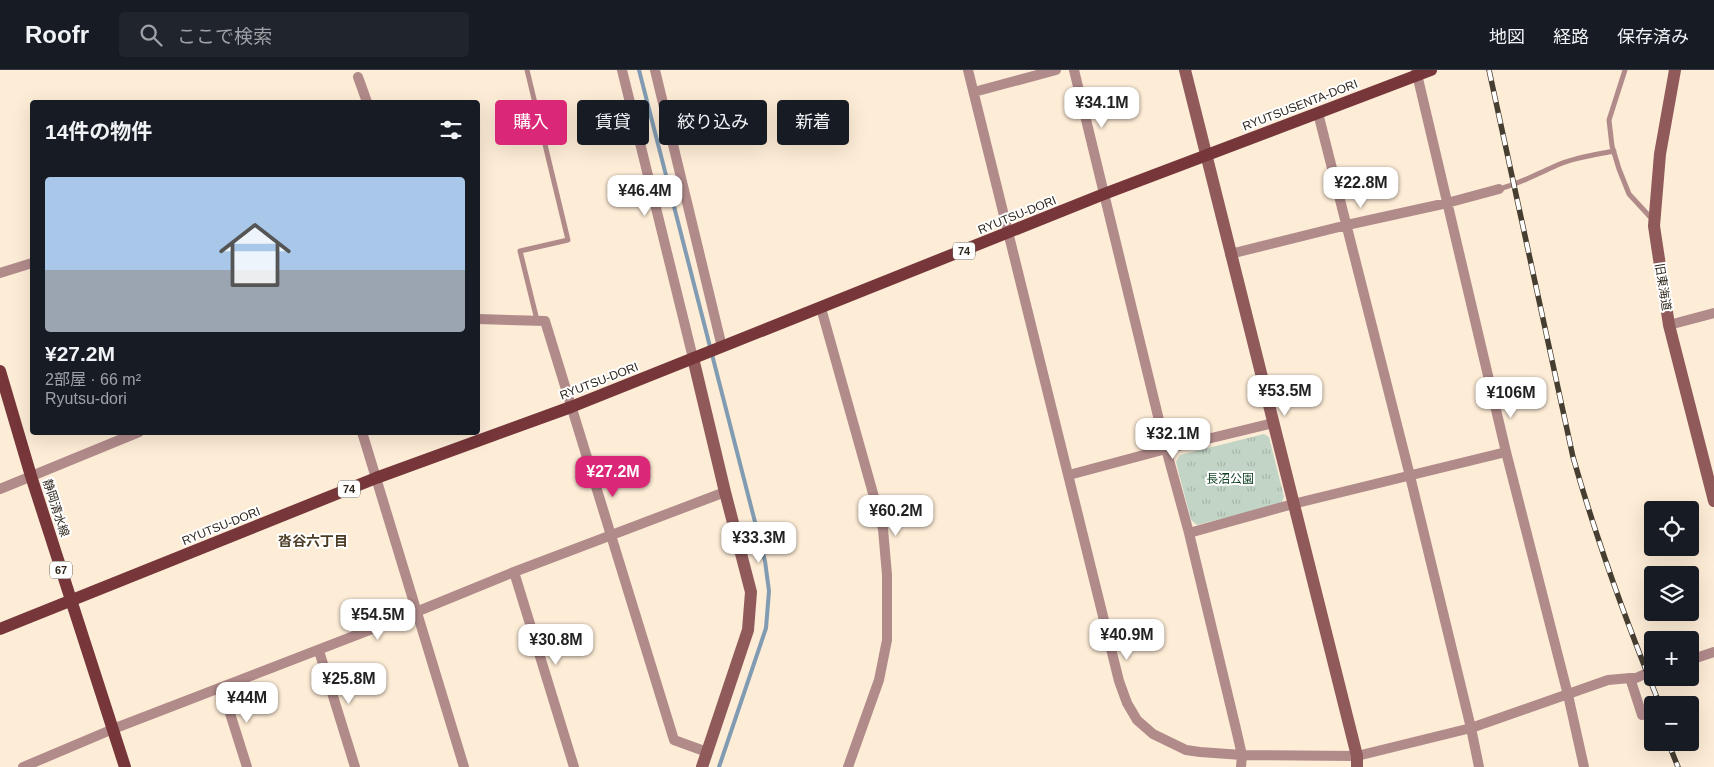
<!DOCTYPE html>
<html lang="ja">
<meta charset="utf-8">
<style>
body{margin:0;font-family:Helvetica,"Noto Sans JP",sans-serif;background:#20242c;color:#f1f3f6;height:100vh;display:flex;flex-direction:column;font-size:19px;white-space:nowrap}
*{box-sizing:border-box;margin:0}
p{font-size:16px;color:#9ea1a6}
.icon{flex:none;width:28px;height:28px;fill:none;stroke:currentColor;stroke-width:2;stroke-linecap:round;stroke-linejoin:round}
.map{position:relative;flex:1;overflow:hidden}
.sheet{position:absolute;left:30px;top:30px;width:450px;height:335px;display:flex;flex-direction:column;background:#171b24;border-radius:5px;box-shadow:0 5px 20px #0002}
.sheet>*{flex:none}
.banner{position:absolute;left:495px;top:30px;width:475px;height:45px;display:flex;gap:10px}
.tools{position:absolute;left:1644px;top:431px;display:grid;gap:10px}
.tools a{display:grid;place-items:center;width:55px;height:55px;border-radius:5px;background:#171b24;box-shadow:0 5px 20px #0002;font-size:25px}
.price{position:absolute;translate:-50% -42px;padding:0 11px;border-radius:10px;background:#fff;color:#222;font-size:16px;line-height:32px;filter:drop-shadow(0 1px 2px #0008)}
.price::after{content:'';position:absolute;left:50%;top:30px;width:15px;height:11px;margin-left:-8px;background:inherit;clip-path:polygon(0 0,100% 0,50% 100%)}
.price.on{background:#db2777;color:#fff}
ul{padding:0;list-style:none}
li{display:grid;align-content:center;gap:10px;height:265px;padding:0 15px}
li span{display:grid;place-items:center;height:155px;border-radius:5px;color:#555}
li>.icon{margin-inline-start:auto}
span .icon{width:90px;height:90px;fill:#fffc;stroke-width:1}
li b{font-size:21px}
h2{display:flex;justify-content:space-between;align-items:center;height:60px;padding:0 15px;font-size:21px}
.tag{padding:0 18px;border-radius:5px;background:#171b24;box-shadow:0 5px 20px #0002;font-size:18px;line-height:45px}
.tag.on{background:#db2777;color:#fff}
header{display:flex;align-items:center;gap:30px;box-sizing:border-box;height:70px;padding:0 25px;background:#171b24;border-bottom:1px solid #363941}
header strong{font-size:24px}
nav{display:flex;gap:28px;margin-inline-start:auto;font-size:18px}
.search{width:350px;height:45px;background:#20242c;display:flex;align-items:center;gap:12px;box-sizing:border-box;padding:0 18px;border-radius:5px;color:#9ea1a6;font-size:19px}
.map>svg:first-child{display:block}
.park{fill:url(#park-tufts)}
.lines{fill:none;stroke-linecap:round;stroke-linejoin:round}
.stream{stroke:#819bb2;stroke-width:4}
.lane{stroke:#b18a8a;stroke-width:5}
.street{stroke:#b18a8a;stroke-width:10}
.secondary{stroke:#905a5b;stroke-width:12}
.primary{stroke:#76363a;stroke-width:12}
.rail-casing{stroke:#473e32;stroke-width:5.5}
.rail{stroke:#fff;stroke-width:4;stroke-dasharray:11;stroke-linecap:butt}
.labels{text-anchor:middle;dominant-baseline:central;stroke-width:4;stroke-linejoin:round;paint-order:stroke}
.shield{fill:#fff;stroke:#6d6861;stroke-width:1}
.shield-label{font-size:11px;font-weight:bold;fill:#2f271d}
.street-label{font-size:12px;fill:#2f271d;stroke:#fff}
.park-label{font-size:12px;fill:#0b3c1d;stroke:#fff}
.neighbourhood-label{font-size:14px;font-weight:bold;fill:#4c3c24;stroke:#fff}
</style>
<header>
<strong>Roofr</strong>
<div class="search"><svg class="icon" aria-label="search" viewBox="0 0 24 24"><circle cx="10" cy="10" r="6"/><path d="M15 15l6 6"/></svg>ここで検索</div>
<nav><a>地図</a><a>経路</a><a>保存済み</a></nav>
</header>
<div class="map">
<svg width="1714" height="697" viewBox="0 0 1714 697">
<defs>
<pattern id="park-tufts" width="24" height="20" patternUnits="userSpaceOnUse" patternTransform="scale(1.25)"><rect width="24" height="20" fill="#c2d4c5"/><path d="M3 7l-1-3M5 7V3M7 7l1-3M15 17l-1-3M17 17v-4M19 17l1-3" fill="none" stroke="#a7b6a9"/></pattern>
</defs>
<rect width="100%" height="100%" fill="#fdecd6"/>
<!-- park -->
<path class="park" d="M 1264,364 L 1269,367 L 1284,427 L 1281,434 L 1197,455 L 1191,450 L 1176,392 L 1180,385 Z"/>
<g class="lines">
<!-- stream -->
<path class="stream" d="M 639,0 L 765,491 L 769,521 L 766,558 L 719,697"/>
<!-- lane -->
<path class="lane" d="M 527,0 L 568,170 L 520,181 L 537,250
M 1625,0 L 1609,50 L 1612,76 L 1619,99 L 1629,124 L 1652,149
M 1499,119 C 1519,114 1535,105 1553,97 C 1572,88 1594,85 1614,81"/>
<!-- street -->
<path class="street" d="M 622,0 L 693,288
M 655,0 L 722,277
M 968,0 L 1119,611 L 1127,633 L 1137,650 L 1153,664 L 1186,680 L 1200,682 L 1242,685 L 1357,686 L 1471,658 L 1608,610 L 1630,608 L 1642,645
M 1074,0 L 1166,379 L 1189,463 L 1236,659 L 1242,685 L 1241,697
M 1416,0 L 1506,382 L 1568,625 L 1584,697
M 358,7 L 367,32
M 974,22 L 1056,0
M 1318,43 L 1410,406 L 1471,658 L 1479,697
M 1230,184 L 1347,155 L 1447,133 L 1499,119
M 0,203 L 32,193
M 821,238 L 883,459 L 887,505 L 887,570 L 879,610 L 848,697
M 478,249 L 545,251 L 674,670 L 707,682
M 1669,255 L 1714,243
M 362,362 L 464,697
M 1069,405 L 1166,379 L 1273,353
M 0,419 L 139,362
M 1189,463 L 1293,434 L 1506,382
M 514,502 L 574,697
M 319,581 L 355,697
M 1690,590 L 1714,582
M 1630,608 L 1636,608 L 1652,601
M 222,618 L 247,697
M 23,697 L 113,659 L 416,542 L 514,502 L 725,422"/>
<!-- secondary -->
<path class="secondary" d="M 1185,0 L 1357,686 L 1357,697
M 1675,0 L 1660,84 L 1654,156 L 1669,255 L 1714,431
M 693,288 L 725,422 L 751,522 L 748,560 L 702,697"/>
<!-- primary -->
<path class="primary" d="M 0,301 L 31,406 L 125,697
M 0,559 L 376,408 L 571,337 L 1104,124 L 1431,0"/>
<defs>
<path id="rail" d="M 1489,0 L 1573,387 C 1597,471 1627,554 1660,635
M 1668,672 L 1678,697"/>
</defs>
<!-- rail casing -->
<use href="#rail" class="rail-casing"/>
<!-- rail -->
<use href="#rail" class="rail"/>
</g>
<g class="labels">
<!-- shield labels -->
<g class="shield">
<rect x="953" y="172.5" width="22" height="17" rx="4"/>
<rect x="338" y="410.5" width="22" height="17" rx="4"/>
<rect x="50" y="491.5" width="22" height="17" rx="4"/>
</g>
<g class="shield-label">
<text x="964" y="181">74</text>
<text x="349" y="419">74</text>
<text x="61" y="500">67</text>
</g>
<!-- street labels -->
<g class="street-label">
<text transform="translate(1300 35) rotate(-21)">RYUTSUSENTA-DORI</text>
<text transform="translate(1017 145) rotate(-22)">RYUTSU-DORI</text>
<text transform="translate(1663 217) rotate(81)">旧東海道</text>
<text transform="translate(599 311) rotate(-21)">RYUTSU-DORI</text>
<text transform="translate(56 438) rotate(72)">静岡清水線</text>
<text transform="translate(221 456) rotate(-22)">RYUTSU-DORI</text>
</g>
<!-- park labels -->
<g class="park-label">
<text x="1230" y="409">長沼公園</text>
</g>
<!-- neighbourhood labels -->
<g class="neighbourhood-label">
<text x="313" y="471">沓谷六丁目</text>
</g>
</g>
</svg>
<div class="tools">
<a><svg class="icon" aria-label="locate" viewBox="0 0 24 24"><circle cx="12" cy="12" r="6"/><path d="M12 2v4M12 18v4M2 12h4M18 12h4"/></svg></a>
<a><svg class="icon" aria-label="layers" viewBox="0 0 24 24"><path d="M12 4l9 5-9 5-9-5zM3 14l9 5 9-5"/></svg></a>
<a>+</a>
<a>−</a>
</div>
<b class="price" style="left:1102px;top:59px">¥34.1M</b>
<b class="price" style="left:1361px;top:139px">¥22.8M</b>
<b class="price" style="left:645px;top:147px">¥46.4M</b>
<b class="price" style="left:1285px;top:347px">¥53.5M</b>
<b class="price" style="left:1511px;top:349px">¥106M</b>
<b class="price" style="left:1173px;top:390px">¥32.1M</b>
<b class="price on" style="left:613px;top:428px">¥27.2M</b>
<b class="price" style="left:896px;top:467px">¥60.2M</b>
<b class="price" style="left:759px;top:494px">¥33.3M</b>
<b class="price" style="left:378px;top:571px">¥54.5M</b>
<b class="price" style="left:1127px;top:591px">¥40.9M</b>
<b class="price" style="left:556px;top:596px">¥30.8M</b>
<b class="price" style="left:349px;top:635px">¥25.8M</b>
<b class="price" style="left:247px;top:654px">¥44M</b>
<div class="banner">
<a class="tag on">購入</a>
<a class="tag">賃貸</a>
<a class="tag">絞り込み</a>
<a class="tag">新着</a>
</div>
<section class="sheet">
<h2>14件の物件<svg class="icon" aria-label="filters" viewBox="0 0 24 24"><path d="M4 7h16M4 17h16"/><circle cx="9" cy="7" r="2"/><circle cx="15" cy="17" r="2"/></svg></h2>
<ul>
<li><span style="background:linear-gradient(#a9c7e8 60%,#9aa5b1 0)"><svg class="icon" aria-label="home" viewBox="0 0 24 24"><path d="M3 11l9-7 9 7M6 9v11h12V9"/></svg></span><div><b>¥27.2M</b><p>2部屋 · 66 m²</p><p>Ryutsu-dori</p></div></li>
</ul>
</section>
</div>
